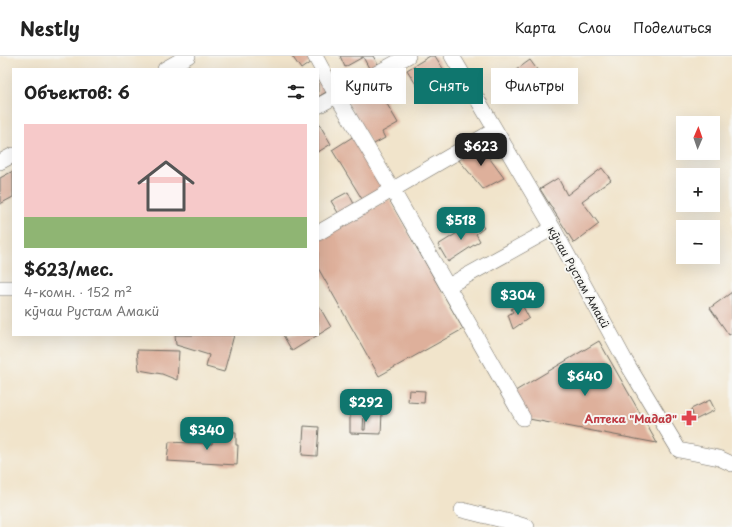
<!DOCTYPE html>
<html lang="ru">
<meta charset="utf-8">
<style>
body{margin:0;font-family:"Playpen Sans",sans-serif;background:#f2f2f2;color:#222;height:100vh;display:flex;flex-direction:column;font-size:15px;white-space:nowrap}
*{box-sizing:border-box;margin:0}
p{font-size:13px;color:#767676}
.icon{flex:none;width:22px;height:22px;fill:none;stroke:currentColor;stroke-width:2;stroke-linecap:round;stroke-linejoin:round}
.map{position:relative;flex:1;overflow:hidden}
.sheet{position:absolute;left:12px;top:12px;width:307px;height:268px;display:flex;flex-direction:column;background:#fff;border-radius:0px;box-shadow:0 4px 16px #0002}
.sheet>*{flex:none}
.banner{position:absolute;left:331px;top:12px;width:341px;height:36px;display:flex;gap:8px}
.needle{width:26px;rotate:2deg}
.fabs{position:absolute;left:676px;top:60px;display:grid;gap:8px}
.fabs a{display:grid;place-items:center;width:44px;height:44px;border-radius:0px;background:#fff;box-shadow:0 4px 16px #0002;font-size:20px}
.price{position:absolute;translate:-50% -34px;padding:0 9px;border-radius:8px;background:#0f766e;color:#fff;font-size:13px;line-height:26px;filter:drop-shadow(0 1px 2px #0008)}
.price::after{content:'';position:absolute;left:50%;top:24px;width:12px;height:9px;margin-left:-6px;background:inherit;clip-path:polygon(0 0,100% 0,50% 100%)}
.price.current{background:#222;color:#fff}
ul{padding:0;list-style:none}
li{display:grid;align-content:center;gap:8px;height:212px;padding:0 12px}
li span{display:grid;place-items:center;height:124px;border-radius:0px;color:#555}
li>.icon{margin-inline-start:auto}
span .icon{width:72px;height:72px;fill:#fffc;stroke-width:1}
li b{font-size:17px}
h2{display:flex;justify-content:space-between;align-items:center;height:48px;padding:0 12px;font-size:17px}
.chip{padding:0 14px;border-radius:0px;background:#fff;box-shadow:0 4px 16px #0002;font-size:14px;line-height:36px}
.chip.current{background:#0f766e;color:#fff}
header{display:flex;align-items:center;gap:24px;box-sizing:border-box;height:56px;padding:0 20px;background:#fff;border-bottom:1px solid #e0e0e0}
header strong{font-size:19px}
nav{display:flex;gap:22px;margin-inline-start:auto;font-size:14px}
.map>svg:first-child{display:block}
.building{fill:#deb09b}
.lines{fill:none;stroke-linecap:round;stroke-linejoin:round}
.minor-casing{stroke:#706c63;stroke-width:16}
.minor{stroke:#fff;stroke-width:15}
.labels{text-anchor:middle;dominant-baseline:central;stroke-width:4;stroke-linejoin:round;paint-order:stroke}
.street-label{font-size:11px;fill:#2b2b2b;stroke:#f6f6f2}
.health-label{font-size:11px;font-weight:bold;fill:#be3a42;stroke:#f6f6f2;text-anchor:end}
</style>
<header>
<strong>Nestly</strong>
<nav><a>Карта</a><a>Слои</a><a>Поделиться</a></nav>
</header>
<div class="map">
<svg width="732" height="471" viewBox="0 0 732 471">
<rect width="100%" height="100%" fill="#f6f6f2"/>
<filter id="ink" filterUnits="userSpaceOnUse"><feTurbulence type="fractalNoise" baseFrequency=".025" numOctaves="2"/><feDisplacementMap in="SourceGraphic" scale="8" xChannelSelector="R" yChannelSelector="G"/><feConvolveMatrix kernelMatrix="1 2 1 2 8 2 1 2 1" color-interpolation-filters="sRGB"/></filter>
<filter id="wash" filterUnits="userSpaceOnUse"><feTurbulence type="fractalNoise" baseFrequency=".012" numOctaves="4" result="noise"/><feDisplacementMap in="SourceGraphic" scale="16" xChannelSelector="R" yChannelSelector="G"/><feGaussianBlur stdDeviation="0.9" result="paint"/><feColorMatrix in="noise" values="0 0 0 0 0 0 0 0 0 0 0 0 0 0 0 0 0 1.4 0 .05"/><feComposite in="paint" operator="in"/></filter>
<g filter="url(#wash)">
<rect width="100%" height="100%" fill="#f1e4cb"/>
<g id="blocks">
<!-- building -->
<path class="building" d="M 292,0 L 308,0 L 311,6 L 301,13 Z
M 340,0 L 373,0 L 379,10 L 370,14 L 363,1 L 345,11 Z
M 430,0 L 435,0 L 449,22 L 422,38 L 407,14 Z
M 530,4 L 546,26 L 531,37 L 516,14 Z
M 318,17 L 328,35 L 318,41 Z
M 373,24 L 398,67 L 382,76 L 385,82 L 372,89 L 344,40 Z
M 318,66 L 331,88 L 318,96 Z
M 354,80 L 385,131 L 362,143 L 332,94 Z
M 479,88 L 504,122 L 483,133 L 458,103 Z
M 602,112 L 611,124 L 582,145 L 599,168 L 574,187 L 540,133 L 558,122 L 567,139 Z
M 13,115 L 13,141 L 0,148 L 0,122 Z
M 348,136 L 355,150 L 340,160 L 331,145 Z
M 389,143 L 463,273 L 379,320 L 318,212 L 318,183 Z
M 478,164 L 484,172 L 476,178 L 480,185 L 448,206 L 438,189 Z
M 732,236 L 732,277 L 729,279 L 710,252 Z
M 521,247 L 529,262 L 513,273 L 508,259 L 513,256 L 511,253 Z
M 319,250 L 331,271 L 292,295 L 283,279 L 318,279 L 318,251 Z
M 175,279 L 234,279 L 224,316 L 206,311 L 209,299 L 176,289 Z
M 599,285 L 657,387 L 529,363 L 512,337 Z
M 137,294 L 179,295 L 177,324 L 162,318 L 139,314 Z
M 409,334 L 425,335 L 424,347 L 408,346 Z
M 710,344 L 715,354 L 687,368 L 683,360 L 691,355 L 693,359 L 691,353 Z
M 350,355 L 364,355 L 363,374 L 365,374 L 366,356 L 382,356 L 381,378 L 350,377 Z
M 304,370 L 319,371 L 317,400 L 302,399 Z
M 213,375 L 236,376 L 236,389 L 238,389 L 237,409 L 167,405 L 169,386 L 212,388 Z"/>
</g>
</g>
<g filter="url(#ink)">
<use href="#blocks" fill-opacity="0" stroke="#706c63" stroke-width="1"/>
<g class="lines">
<defs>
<path id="minor" d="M 315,0 L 336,39 L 392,133 L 523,362
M 452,0 L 553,172 L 626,306 L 679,394 L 719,402 L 732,408
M 165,13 L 188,0
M 318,50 L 408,0
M 0,106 L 13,99
M 318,177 L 495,74
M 448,230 L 553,172
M 0,232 L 13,232
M 462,454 L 514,467 L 527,471"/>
</defs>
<!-- minor casing -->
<use href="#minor" class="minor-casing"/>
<!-- minor -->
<use href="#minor" class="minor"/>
</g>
</g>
<!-- icons -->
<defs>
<symbol id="pharmacy-bare" viewBox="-9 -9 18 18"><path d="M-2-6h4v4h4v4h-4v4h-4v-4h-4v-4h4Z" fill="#e0444e" stroke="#f6f6f2" stroke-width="2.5" paint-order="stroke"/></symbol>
</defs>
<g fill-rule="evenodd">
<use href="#pharmacy-bare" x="678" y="351" width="22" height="22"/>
</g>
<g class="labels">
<!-- street labels -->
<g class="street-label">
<text transform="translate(579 221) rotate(61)">кӯчаи Рустам Амакӣ</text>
</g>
<!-- health labels -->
<g class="health-label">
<text x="677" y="362">Аптека "Мадад"</text>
</g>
</g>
</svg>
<div class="fabs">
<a><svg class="needle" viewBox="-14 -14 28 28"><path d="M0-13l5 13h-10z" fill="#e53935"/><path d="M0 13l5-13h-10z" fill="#767676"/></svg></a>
<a>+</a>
<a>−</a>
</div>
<b class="price current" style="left:481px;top:111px">$623</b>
<b class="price" style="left:461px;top:185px">$518</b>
<b class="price" style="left:518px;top:260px">$304</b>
<b class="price" style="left:585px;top:341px">$640</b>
<b class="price" style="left:366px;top:367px">$292</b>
<b class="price" style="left:207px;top:395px">$340</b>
<div class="banner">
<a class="chip">Купить</a>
<a class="chip current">Снять</a>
<a class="chip">Фильтры</a>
</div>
<section class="sheet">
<h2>Объектов: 6<svg class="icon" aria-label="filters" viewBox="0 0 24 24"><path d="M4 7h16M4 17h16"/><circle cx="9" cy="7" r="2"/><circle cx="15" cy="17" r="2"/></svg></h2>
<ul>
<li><span style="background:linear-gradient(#f6c9c9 75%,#8fb573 0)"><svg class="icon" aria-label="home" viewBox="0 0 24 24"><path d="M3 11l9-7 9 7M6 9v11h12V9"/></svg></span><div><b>$623/мес.</b><p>4-комн. · 152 m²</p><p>кӯчаи Рустам Амакӣ</p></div></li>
</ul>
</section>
</div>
